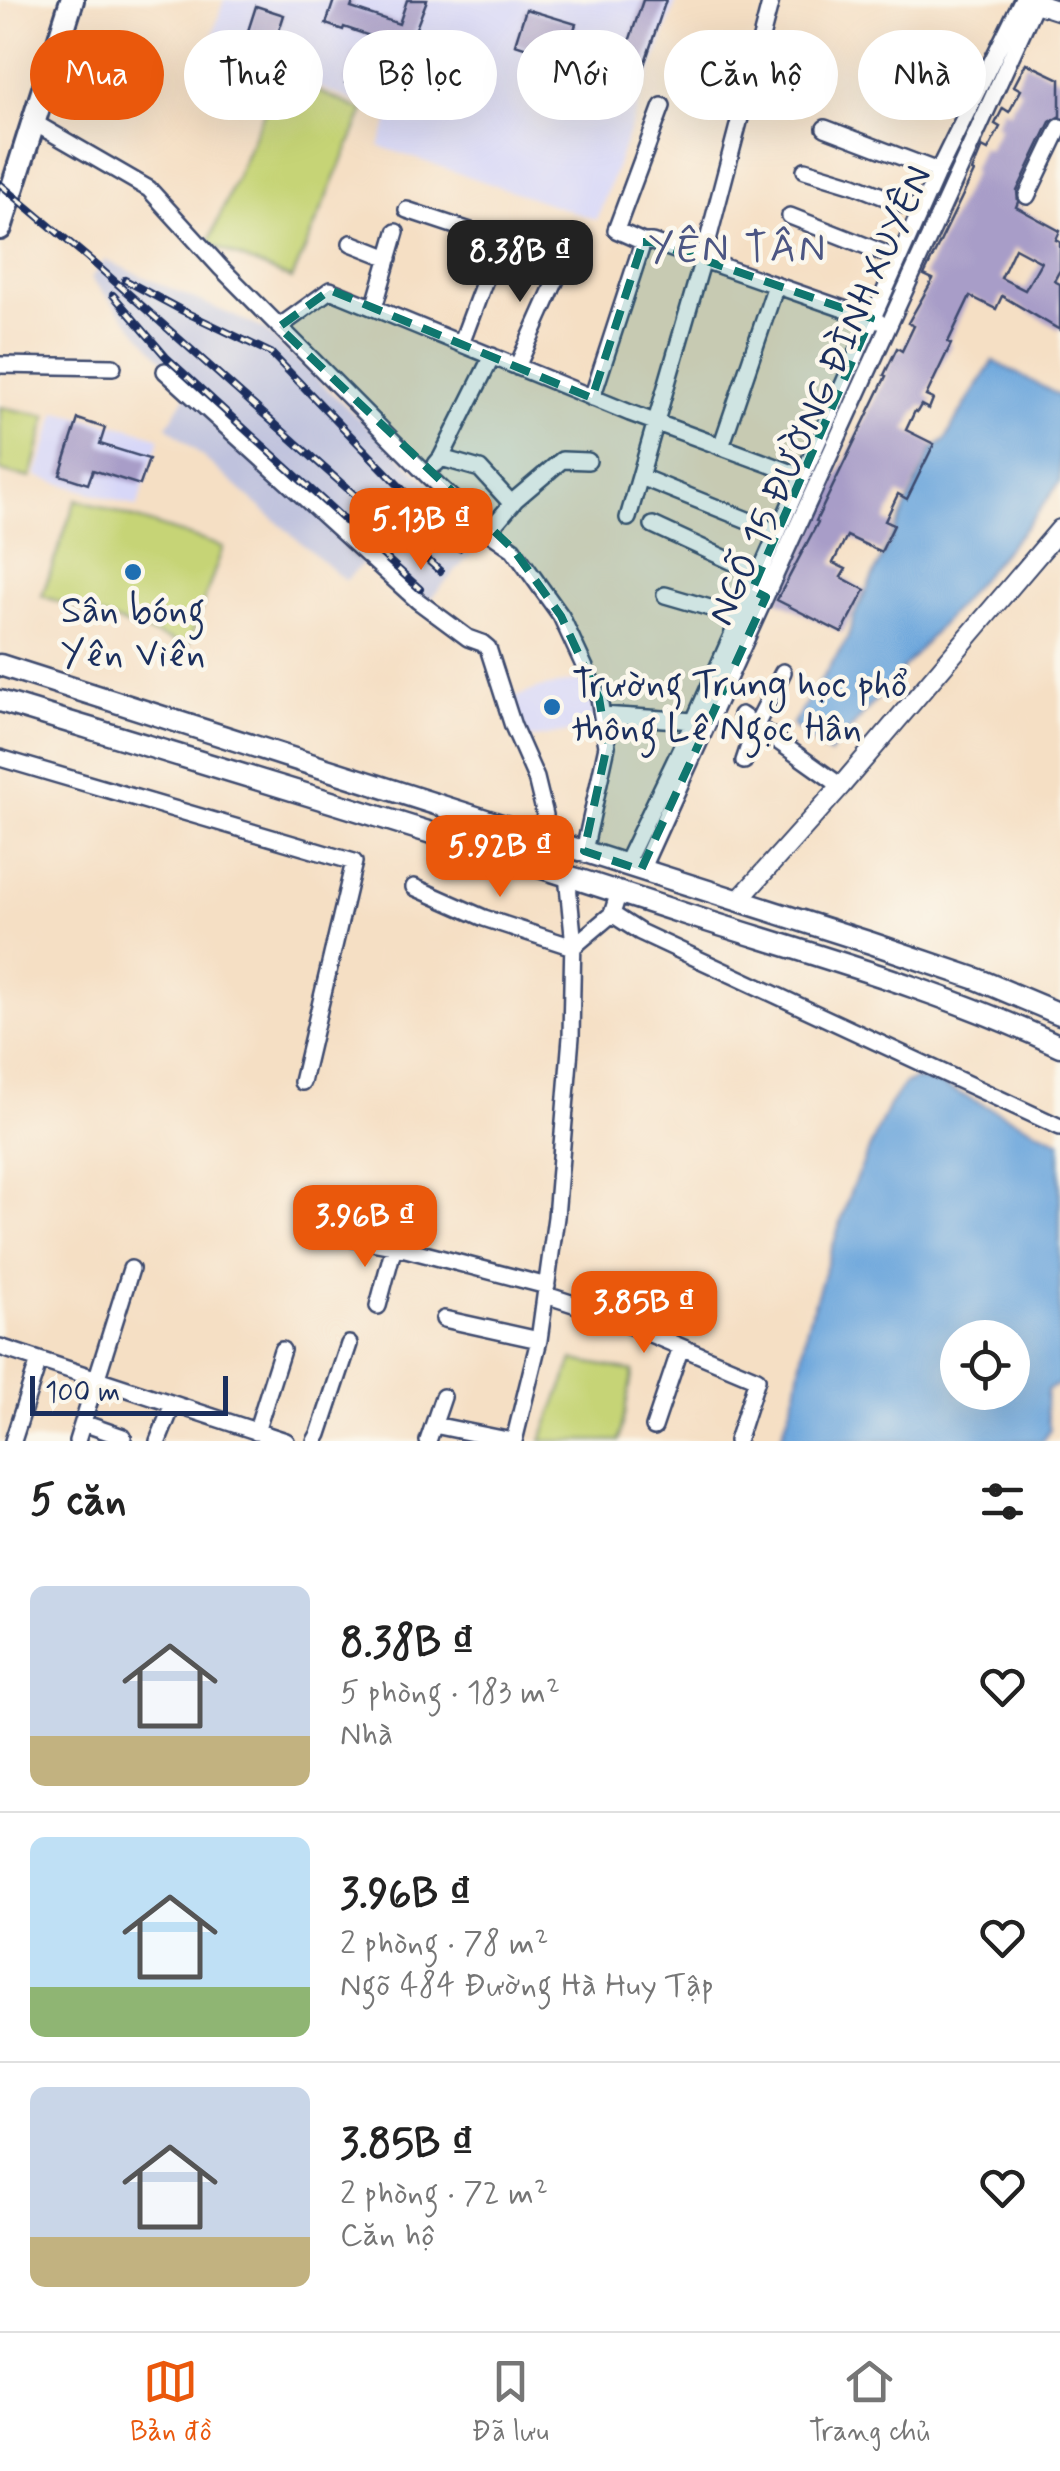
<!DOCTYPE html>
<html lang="vi">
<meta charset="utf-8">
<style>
body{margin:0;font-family:Mynerve,sans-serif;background:#f6f6f6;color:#222;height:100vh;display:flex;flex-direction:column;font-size:38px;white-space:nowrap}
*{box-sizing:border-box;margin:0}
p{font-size:32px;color:#767676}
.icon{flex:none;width:55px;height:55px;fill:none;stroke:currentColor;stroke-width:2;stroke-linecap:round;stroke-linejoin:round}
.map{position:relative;height:1441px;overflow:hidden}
.details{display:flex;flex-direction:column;background:#fff;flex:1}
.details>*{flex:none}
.banner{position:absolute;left:30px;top:30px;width:1000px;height:90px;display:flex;gap:20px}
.buttons{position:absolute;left:940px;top:1320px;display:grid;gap:20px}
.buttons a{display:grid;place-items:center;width:90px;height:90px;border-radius:50%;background:#fff;box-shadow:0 10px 40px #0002;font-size:50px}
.scale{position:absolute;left:30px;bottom:25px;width:198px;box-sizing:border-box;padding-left:10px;border:5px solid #1b2f5e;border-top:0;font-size:28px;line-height:35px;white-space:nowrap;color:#1b2f5e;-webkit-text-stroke:8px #fbf7ec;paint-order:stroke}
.price{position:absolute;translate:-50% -85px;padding:0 22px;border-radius:20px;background:#ea580c;color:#fff;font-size:32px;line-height:65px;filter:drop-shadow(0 2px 5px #0008)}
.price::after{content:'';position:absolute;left:50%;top:60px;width:30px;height:22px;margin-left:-15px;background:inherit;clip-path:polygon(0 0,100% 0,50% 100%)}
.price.on{background:#222;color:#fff}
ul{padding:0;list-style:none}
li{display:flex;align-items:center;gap:30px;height:250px;padding:0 30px}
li+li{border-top:2px solid #e0e0e0}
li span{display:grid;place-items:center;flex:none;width:280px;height:200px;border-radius:15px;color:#555}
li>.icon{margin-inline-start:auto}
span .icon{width:120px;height:120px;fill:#fffc;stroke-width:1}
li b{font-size:42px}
h2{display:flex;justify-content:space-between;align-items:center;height:120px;padding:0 30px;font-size:42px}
.pill{padding:0 35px;border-radius:45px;background:#fff;box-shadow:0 10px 40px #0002;font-size:35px;line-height:90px}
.pill.on{background:#ea580c;color:#fff}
.dock{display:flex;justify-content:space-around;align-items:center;height:140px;border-top:2px solid #e0e0e0;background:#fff;font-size:28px;color:#767676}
.dock a{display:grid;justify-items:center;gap:5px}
.dock .on{color:#ea580c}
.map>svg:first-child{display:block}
.built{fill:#d7d7f8}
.industrial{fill:#bfc2dd}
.green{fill:#c6d476;stroke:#70826a;stroke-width:2.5}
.water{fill:#6ca6dc;stroke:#446a9d;stroke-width:2.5;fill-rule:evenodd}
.building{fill:#a89dc8;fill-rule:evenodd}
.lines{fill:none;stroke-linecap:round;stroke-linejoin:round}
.minor-casing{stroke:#3c496d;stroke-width:20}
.tertiary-casing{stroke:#3c496d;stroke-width:22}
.secondary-casing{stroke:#3c496d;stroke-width:25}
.primary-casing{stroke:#3c496d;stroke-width:28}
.minor{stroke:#fff;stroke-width:15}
.tertiary{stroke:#fff;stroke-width:18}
.secondary{stroke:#fff;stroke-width:20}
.primary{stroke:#fff;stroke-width:22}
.rail-casing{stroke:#1b2f5e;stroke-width:8}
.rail{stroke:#fbf7ec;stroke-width:4;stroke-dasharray:11;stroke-linecap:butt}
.marked{fill:#0f766e;fill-opacity:0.2;stroke:#0f766e;stroke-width:8;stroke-dasharray:20 12;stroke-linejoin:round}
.poi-dot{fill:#1f6fb2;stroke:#fbf7ec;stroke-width:4}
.labels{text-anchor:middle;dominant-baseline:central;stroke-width:9;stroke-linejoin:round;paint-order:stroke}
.street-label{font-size:38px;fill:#1b2f5e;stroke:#fbf7ec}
.poi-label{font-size:38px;fill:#1b2f5e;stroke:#fbf7ec}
.neighbourhood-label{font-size:40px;letter-spacing:2.5px;fill:#4c5683;stroke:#fbf7ec}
</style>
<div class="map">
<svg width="1060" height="1441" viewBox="0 0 1060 1441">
<rect width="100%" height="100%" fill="#fbf7ec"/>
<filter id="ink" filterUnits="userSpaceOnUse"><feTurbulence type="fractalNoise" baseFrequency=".01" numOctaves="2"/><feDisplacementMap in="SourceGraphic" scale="20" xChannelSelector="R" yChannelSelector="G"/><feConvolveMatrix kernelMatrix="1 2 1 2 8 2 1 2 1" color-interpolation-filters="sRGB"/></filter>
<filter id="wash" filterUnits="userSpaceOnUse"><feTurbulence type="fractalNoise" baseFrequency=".0048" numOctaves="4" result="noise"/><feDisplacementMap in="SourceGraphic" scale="40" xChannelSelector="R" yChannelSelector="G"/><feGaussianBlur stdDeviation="2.25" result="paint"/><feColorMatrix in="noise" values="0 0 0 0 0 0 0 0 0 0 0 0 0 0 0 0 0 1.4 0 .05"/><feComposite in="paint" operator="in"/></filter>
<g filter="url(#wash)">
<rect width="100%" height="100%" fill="#f5dfc4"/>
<!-- built -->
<path class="built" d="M 224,0 L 677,0 L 597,220 L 379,146 L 391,116 L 306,82 L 208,50 Z
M 57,412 L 131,428 L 160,438 L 137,507 L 36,476 Z
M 585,679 L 598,727 L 523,740 L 508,700 L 540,688 Z"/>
<!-- industrial -->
<path class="industrial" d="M 105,260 L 264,329 L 486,538 L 421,609 L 366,560 L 345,581 L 167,426 L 186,395 L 178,378 L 91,278 Z"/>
<!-- green -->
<path class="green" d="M 280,75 L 364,111 L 292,279 L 208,244 Z
M 0,407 L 47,416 L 31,478 L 0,471 Z
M 76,499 L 223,547 L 188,646 L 42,596 Z
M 573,1360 L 633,1371 L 619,1441 L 541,1441 Z"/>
<!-- water -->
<path class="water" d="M 993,361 L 1060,396 L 1060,482 L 1035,516 L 829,754 L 792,725 L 847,640 L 854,617 L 933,449 L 946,440 L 954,423 Z
M 916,1079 L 937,1083 L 1060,1141 L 1060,1384 L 1047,1390 L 1046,1411 L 1050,1430 L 1042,1441 L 780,1441 L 796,1391 L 807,1326 L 851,1190 L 889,1105 L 904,1084 ZM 958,1338 L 1012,1338 L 1012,1392 L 958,1392 Z"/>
<g id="blocks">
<!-- building -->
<path class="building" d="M 334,0 L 354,0 L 351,8 L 399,24 L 407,0 L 427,0 L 408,49 L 344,27 L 343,30 L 326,24 Z
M 643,0 L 666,0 L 633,98 L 612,91 L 621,64 L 568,47 L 564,60 L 515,44 L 526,9 L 576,24 L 574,30 L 627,48 Z
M 256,6 L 284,15 L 268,65 L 240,56 Z
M 354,51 L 405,66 L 395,98 L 345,83 Z
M 1026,63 L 1060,79 L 1060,116 L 1050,122 L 1017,191 L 1018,202 L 1016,207 L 1060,231 L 1056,240 L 1060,242 L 1060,270 L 1054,281 L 1060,284 L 1060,330 L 1002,296 L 996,309 L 970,296 L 948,342 L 951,344 L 926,396 L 933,399 L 929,409 L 921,405 L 917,412 L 915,411 L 906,430 L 934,444 L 907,499 L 898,494 L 885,521 L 894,525 L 881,552 L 847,536 L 833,563 L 846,569 L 841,577 L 865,590 L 842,633 L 777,600 L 818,522 L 816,521 L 886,376 L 884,375 L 897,348 L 902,351 L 914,326 L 908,323 L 933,279 L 924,275 L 974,172 L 972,171 L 982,147 L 988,150 L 1000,127 L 995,124 L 1003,108 L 1009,112 L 1021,90 L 1014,86 ZM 1015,248 L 1041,262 L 1025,290 L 1001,278 Z
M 78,419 L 105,428 L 100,444 L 149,459 L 140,485 L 93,470 L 88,484 L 60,475 Z"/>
</g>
</g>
<g filter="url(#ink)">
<use href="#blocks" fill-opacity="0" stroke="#3c496d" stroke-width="2.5"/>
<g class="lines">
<defs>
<path id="minor" d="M 662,106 L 616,230 L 643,242 L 652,242 L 878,321
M 33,122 L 149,189 L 221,268 L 427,475 L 488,532 L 513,549 L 561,616 L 599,698 L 607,746 L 584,851
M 825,128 L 938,171
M 805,170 L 854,185 L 920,211
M 1027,196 L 1060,127
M 407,210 L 564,262 L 582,264
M 790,216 L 899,259
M 351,243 L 389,258
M 374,308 L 396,232
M 279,327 L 330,290 L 630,413 L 801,476
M 461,344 L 486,277
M 0,365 L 113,367
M 517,367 L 564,262
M 165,371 L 418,601 L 468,638 L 482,643 L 488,648 L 513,726 L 536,778 L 545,815 L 540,837
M 592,398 L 643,242
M 721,447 L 776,285
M 441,458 L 492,356
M 436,464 L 441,458 L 480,469 L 512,504
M 641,477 L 777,532
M 628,518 L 703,259 L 771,0
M 653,525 L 759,574
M 488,532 L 516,499 L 562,460 L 588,461
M 665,595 L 741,617
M 602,715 L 694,721
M 741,715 L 841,786
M 0,758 L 354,862 L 302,1082
M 744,761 L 756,725 L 783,672
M 625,865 L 694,721 L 938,171 L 1022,0
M 641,870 L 1035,4
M 414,887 L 484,918 L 573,947 L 612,914
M 619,892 L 612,914 L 640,932 L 1060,1127
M 305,1230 L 394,1246 L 547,1286
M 546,1295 L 598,1312 L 757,1379 L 737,1441
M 378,1306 L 394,1246
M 444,1319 L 539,1340
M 0,1347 L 286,1441
M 83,1423 L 123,1437 L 122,1441
M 434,1425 L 512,1441
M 654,1427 L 681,1347
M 256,1432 L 282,1350
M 13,1441 L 39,1360
M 77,1441 L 131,1269
M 158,1441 L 173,1404
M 315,1441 L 319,1434 L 349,1344
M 428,1441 L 443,1397
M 514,1441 L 539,1340 L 556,1217 L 571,1037 L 573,935 L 567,875"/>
<path id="tertiary" d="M 1026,0 L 1060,11
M 738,901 L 841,786 L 1060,529"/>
<path id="secondary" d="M 0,665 L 871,943 L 977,979 L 1060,1014
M 0,701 C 230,771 460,840 688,915 C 813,955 941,990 1060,1046"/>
<path id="primary" d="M 0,228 L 72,0"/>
</defs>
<!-- minor casing -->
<use href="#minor" class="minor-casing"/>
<!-- tertiary casing -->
<use href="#tertiary" class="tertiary-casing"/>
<!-- secondary casing -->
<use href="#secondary" class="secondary-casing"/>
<!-- primary casing -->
<use href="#primary" class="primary-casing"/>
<!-- minor -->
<use href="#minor" class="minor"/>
<!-- tertiary -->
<use href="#tertiary" class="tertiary"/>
<!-- secondary -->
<use href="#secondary" class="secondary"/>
<!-- primary -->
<use href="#primary" class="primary"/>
<defs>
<path id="rail" d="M 0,184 L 94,263 L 440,571
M 125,280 L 183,311 L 271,353 L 459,548
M 113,295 L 167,358 L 420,589"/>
</defs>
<!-- rail casing -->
<use href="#rail" class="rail-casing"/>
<!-- rail -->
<use href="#rail" class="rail"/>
</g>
</g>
<!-- marked area -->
<path class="marked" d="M 643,242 L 652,242 L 871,318 L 752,590 L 766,597 L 641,870 L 584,851 L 607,746 L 599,698 L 561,616 L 513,549 L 279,327 L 330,290 L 592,398 Z"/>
<!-- markers -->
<g class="poi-dot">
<circle cx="133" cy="572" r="10"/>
<circle cx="552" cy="707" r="10"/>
</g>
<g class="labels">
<!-- street labels -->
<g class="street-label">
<text transform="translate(821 396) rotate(-66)">NGÕ 15 ĐƯỜNG ĐÌNH XUYÊN</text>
</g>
<!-- poi labels -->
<g class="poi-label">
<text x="133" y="611">Sân bóng<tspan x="133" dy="44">Yên Viên</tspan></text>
<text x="572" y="685" text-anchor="start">Trường Trung học phổ<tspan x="572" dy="44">thông Lê Ngọc Hân</tspan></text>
</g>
<!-- neighbourhood labels -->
<g class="neighbourhood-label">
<text x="738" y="250">YÊN TÂN</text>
</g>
</g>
</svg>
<div class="buttons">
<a><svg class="icon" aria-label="locate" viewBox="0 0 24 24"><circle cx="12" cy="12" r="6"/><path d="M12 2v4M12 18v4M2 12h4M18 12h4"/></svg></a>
</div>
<div class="scale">100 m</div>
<b class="price on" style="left:520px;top:305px">8.38B ₫</b>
<b class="price" style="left:421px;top:573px">5.13B ₫</b>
<b class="price" style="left:500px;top:900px">5.92B ₫</b>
<b class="price" style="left:365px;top:1270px">3.96B ₫</b>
<b class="price" style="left:644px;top:1356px">3.85B ₫</b>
<div class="banner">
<a class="pill on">Mua</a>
<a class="pill">Thuê</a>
<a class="pill">Bộ lọc</a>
<a class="pill">Mới</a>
<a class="pill">Căn hộ</a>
<a class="pill">Nhà</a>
</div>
</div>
<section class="details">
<h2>5 căn<svg class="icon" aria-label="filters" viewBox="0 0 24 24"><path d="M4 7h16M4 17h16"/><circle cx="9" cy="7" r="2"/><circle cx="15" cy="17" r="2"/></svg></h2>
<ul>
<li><span style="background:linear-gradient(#c9d6e8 75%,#c2b280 0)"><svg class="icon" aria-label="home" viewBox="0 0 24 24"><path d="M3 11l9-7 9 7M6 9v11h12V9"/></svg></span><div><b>8.38B ₫</b><p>5 phòng · 183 m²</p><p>Nhà</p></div><svg class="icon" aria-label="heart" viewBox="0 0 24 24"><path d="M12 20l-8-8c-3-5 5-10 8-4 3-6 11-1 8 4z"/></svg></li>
<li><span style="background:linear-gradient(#bfe0f5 75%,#8fb573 0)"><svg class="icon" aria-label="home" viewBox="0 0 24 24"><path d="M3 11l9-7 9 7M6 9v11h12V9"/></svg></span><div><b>3.96B ₫</b><p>2 phòng · 78 m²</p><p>Ngõ 484 Đường Hà Huy Tập</p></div><svg class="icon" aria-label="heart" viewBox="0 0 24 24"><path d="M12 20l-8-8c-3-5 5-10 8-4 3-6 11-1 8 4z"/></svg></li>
<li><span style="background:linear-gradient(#c9d6e8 75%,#c2b280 0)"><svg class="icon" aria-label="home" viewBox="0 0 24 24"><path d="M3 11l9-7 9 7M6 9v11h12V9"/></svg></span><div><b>3.85B ₫</b><p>2 phòng · 72 m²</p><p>Căn hộ</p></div><svg class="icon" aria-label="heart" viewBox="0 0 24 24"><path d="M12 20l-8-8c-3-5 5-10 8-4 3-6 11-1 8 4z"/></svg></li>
</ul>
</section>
<nav class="dock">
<a class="on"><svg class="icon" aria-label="map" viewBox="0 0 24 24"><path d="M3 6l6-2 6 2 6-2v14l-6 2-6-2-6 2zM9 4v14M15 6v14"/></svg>Bản đồ</a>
<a><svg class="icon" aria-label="saved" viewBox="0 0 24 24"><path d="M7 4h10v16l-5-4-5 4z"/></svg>Đã lưu</a>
<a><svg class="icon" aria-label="home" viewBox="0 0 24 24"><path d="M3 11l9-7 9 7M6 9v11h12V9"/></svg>Trang chủ</a>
</nav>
